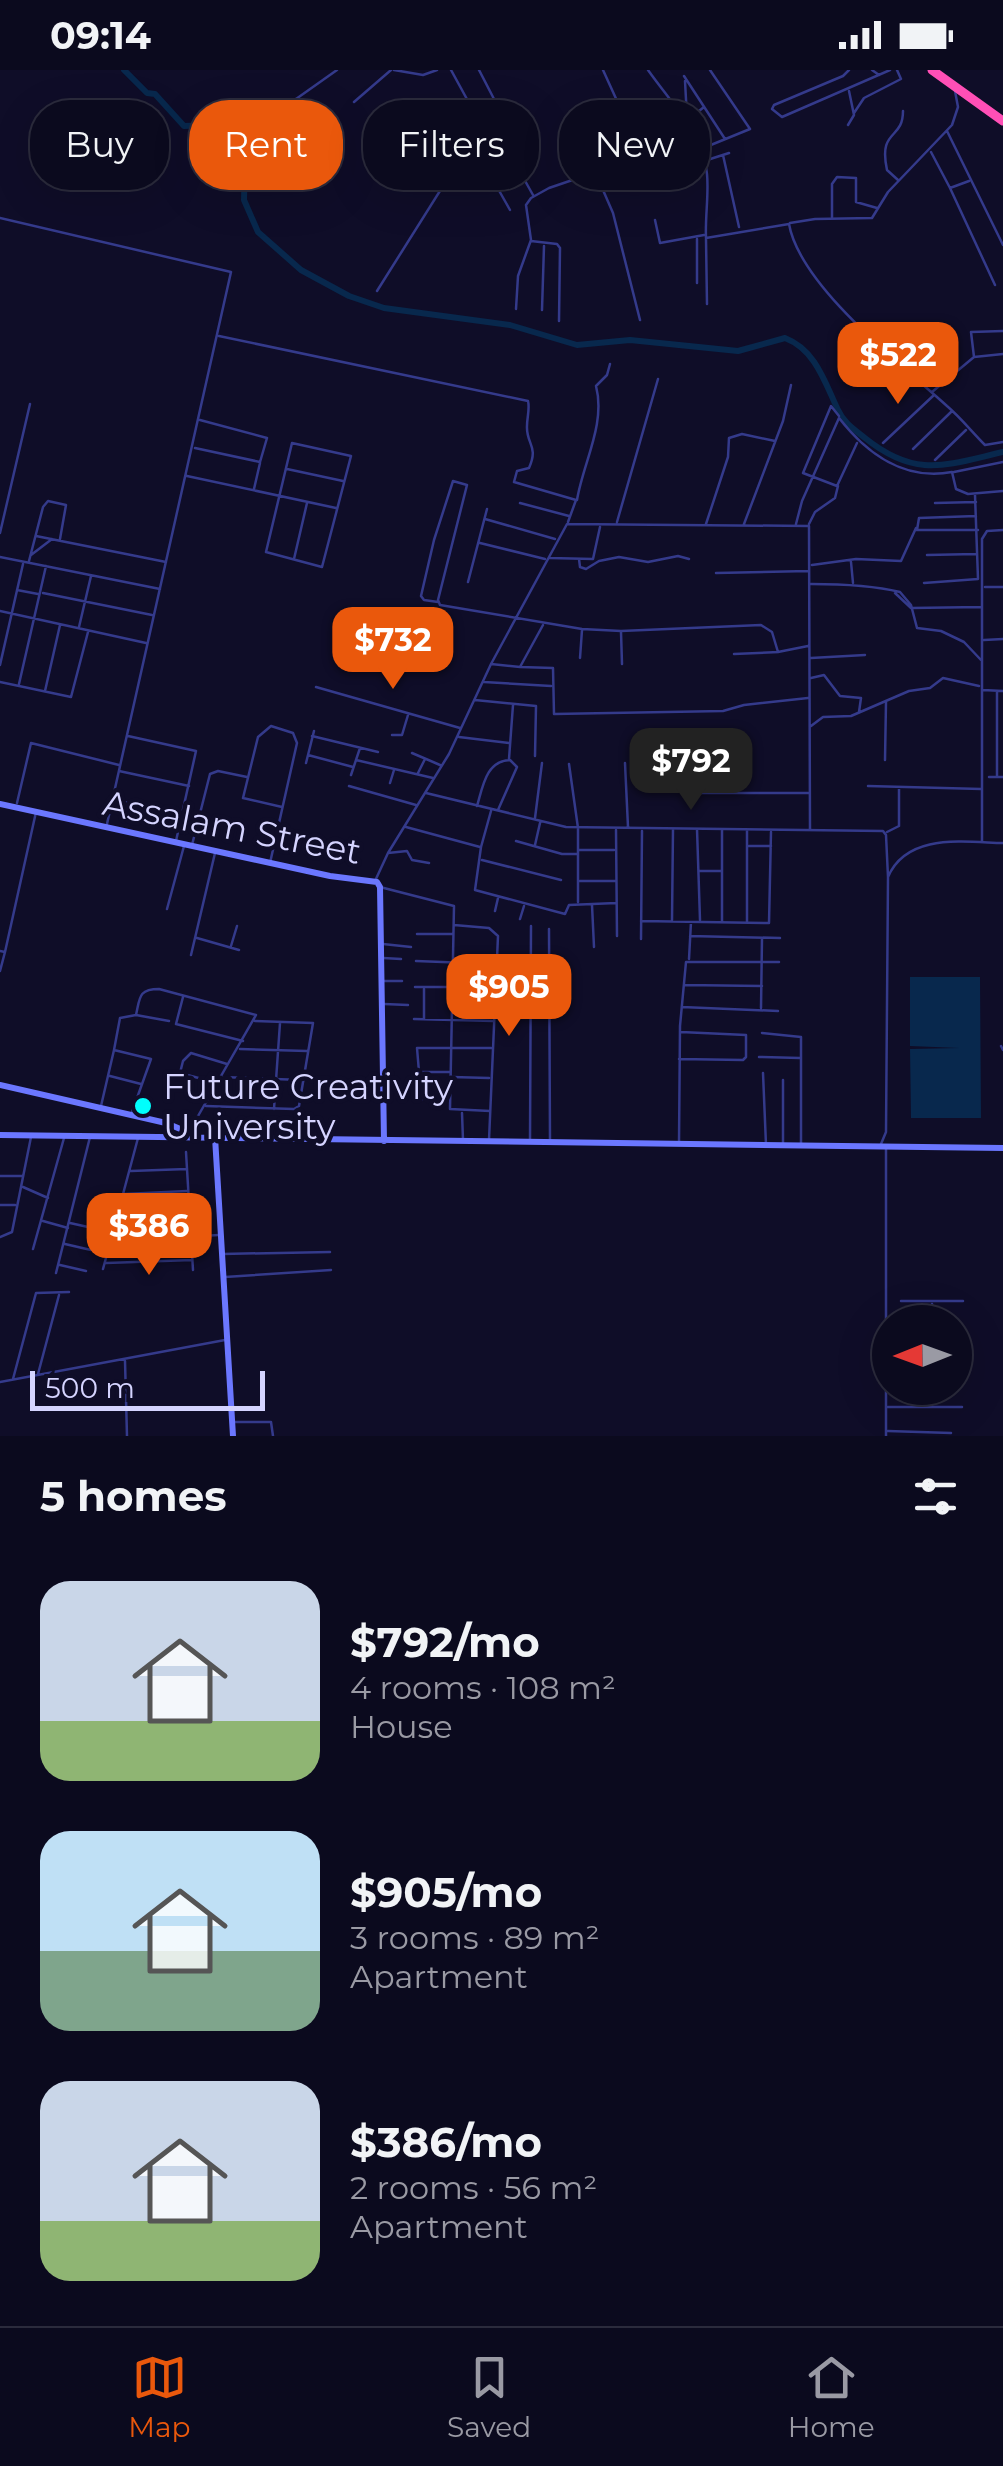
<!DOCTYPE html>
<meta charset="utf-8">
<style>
body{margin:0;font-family:Montserrat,sans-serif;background:#141327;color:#f1f3f6;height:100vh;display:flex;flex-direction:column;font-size:38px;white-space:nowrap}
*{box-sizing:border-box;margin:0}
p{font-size:32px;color:#9a9aa4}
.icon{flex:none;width:55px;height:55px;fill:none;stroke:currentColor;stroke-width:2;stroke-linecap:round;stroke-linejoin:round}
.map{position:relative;height:1366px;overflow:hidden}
.side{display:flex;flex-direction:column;background:#0b0a1e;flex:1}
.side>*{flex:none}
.hud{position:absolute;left:30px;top:30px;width:945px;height:90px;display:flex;gap:20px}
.needle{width:65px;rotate:269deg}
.buttons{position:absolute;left:872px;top:1235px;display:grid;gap:20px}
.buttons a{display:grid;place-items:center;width:100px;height:100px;border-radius:50%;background:#0b0a1e;box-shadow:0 10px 40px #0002,0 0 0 2px #2b2b3c;font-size:50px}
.scale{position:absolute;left:30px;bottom:25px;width:235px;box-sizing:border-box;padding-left:10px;border:5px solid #d5d4ff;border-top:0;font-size:28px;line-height:35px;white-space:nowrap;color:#d5d4ff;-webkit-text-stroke:8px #0f0d28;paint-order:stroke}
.price{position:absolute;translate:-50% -85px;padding:0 22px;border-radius:20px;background:#ea580c;color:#fff;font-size:32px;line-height:65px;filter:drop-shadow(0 2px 5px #0008)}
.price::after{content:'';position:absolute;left:50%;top:60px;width:30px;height:22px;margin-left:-15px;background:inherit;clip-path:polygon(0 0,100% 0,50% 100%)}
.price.selected{background:#222;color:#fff}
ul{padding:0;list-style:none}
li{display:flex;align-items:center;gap:30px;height:250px;padding:0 40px}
li span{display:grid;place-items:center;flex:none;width:280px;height:200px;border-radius:30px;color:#555}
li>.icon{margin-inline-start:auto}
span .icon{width:120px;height:120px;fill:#fffc;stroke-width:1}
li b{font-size:42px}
h2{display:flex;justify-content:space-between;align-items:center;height:120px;padding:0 40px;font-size:42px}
.tag{padding:0 35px;border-radius:40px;background:#0b0a1e;box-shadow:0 10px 40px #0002,0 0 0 2px #2b2b3c;font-size:35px;line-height:90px}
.tag.selected{background:#ea580c;color:#fff}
.status{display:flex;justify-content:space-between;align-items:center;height:70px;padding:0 50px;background:#0b0a1e;direction:ltr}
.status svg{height:28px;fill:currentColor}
.tabs{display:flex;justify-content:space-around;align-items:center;height:140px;border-top:2px solid #2b2b3c;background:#0b0a1e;font-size:28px;color:#9a9aa4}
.tabs a{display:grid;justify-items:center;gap:5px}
.tabs .selected{color:#ea580c}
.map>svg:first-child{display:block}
.water{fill:#08284d}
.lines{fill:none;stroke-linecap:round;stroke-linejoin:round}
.river{stroke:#08284d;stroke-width:6}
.street{stroke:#343a8b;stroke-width:2.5}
.secondary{stroke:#6b77ff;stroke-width:6}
.highway{stroke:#ff4fb6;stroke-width:9}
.poi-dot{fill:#00fffd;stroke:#0f0d28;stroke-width:4}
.labels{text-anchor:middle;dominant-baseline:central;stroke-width:9;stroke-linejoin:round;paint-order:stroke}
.street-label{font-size:35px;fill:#d5d4ff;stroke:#0f0d28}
.poi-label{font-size:35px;fill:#d5d4ff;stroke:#0f0d28;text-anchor:start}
</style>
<div class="status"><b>09:14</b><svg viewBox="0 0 49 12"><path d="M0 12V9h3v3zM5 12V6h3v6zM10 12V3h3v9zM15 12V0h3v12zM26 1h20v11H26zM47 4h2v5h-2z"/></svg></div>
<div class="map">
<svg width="1003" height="1366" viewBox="0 0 1003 1366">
<rect width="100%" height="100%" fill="#0f0d28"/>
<!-- water -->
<path class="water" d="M 910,907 L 980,907 L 981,1048 L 911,1048 L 910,979 L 959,978 L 910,976 Z"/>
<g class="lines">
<!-- river -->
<path class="river" d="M 124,0 L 147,23 L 155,24 L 184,56 L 212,55 L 224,58 L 236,69 L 245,92 L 244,130 L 258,162 L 301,200 L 349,226 L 384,238 L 510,255 L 577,275 L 630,270 L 738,281 L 785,268 C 816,280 825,313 838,340 C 843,352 855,360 865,368 C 916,409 946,395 1003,382"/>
<!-- street -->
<path class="street" d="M 394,0 L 423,5 L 437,0
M 451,0 L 480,53
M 603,0 L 628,55 L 634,96
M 648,0 C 669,30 704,66 707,104 C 709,124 705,147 706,168 L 789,154 C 800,216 901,294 947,336 C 961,348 972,362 985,375 L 1003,372
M 849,0 L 843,6 L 774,35 L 772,39 L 782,47 L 890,0
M 872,0 L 879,5
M 684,6 L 725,69
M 685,11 L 687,48
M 354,32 L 391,0
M 273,39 L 296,29 L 337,0
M 854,43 L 864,28 L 901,9 L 897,0
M 488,45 L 533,125
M 689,49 L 704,37
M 662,55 L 665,93
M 848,55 L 854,45 L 849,21
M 947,61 L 1003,175
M 471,71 L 510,140
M 701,79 L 750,59 L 710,0
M 931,82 L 950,118 L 969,111
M 723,85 L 739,157
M 486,93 L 509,81
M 596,104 L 613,143 L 640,250
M 446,110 L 464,114 L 486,96
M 898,110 L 887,100 C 878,58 903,71 903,41
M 950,118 L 995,215
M 832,147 L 832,114 L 837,107 L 856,108 L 856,132 L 877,138
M 0,148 L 231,202 L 107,754
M 655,150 L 660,173 L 704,165
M 790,153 L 815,149 L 872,148 L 888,122 L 952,55 L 958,37 L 955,21
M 697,169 L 697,213
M 706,169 L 707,234
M 531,171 L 557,174 L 560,178 L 559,251
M 377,221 L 494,35 L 494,29 L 479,0
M 516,239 L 518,206 L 531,170 L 526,135 L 531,128 L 549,118 L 596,102 L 704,91 L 729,83
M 542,240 L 544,176
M 219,266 L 528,331 C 530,339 527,347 527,356 C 526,374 539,376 529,398 L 517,401 L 514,412 L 576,430 L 568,452
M 974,287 L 971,262 L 1003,261
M 932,322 L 974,287 L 1003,284
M 839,346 L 831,336 L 803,403 L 837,416 L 857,373
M 292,373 L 351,386 L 322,497 L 266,482 Z
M 883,373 L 934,325
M 195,378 L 260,392 L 267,368 L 200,350
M 913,379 L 951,342
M 935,390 L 966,360
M 287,399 L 343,411
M 954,402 L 1003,392
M 187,406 L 336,438
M 254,419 L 260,393
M 577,430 C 583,393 606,354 596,316 L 607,305 L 610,294
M 520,433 L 569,446
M 935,433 L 976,432
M 976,446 L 919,448 L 917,460 L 978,460
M 485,449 L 555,469
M 617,452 L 658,309
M 706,454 L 728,387 L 729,368 L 742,364 L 775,371
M 744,454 L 783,351 L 791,315
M 796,454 L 802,431 L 839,348 C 867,384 905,411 952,402 L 956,419 L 968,424 L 1003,421
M 809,454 L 815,442 L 835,428 L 838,416
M 0,463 L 30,334
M 36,466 L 166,492
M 480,473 L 545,489
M 31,485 L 52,469
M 927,485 L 976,484
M 0,487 L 160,519
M 550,488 L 593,489 L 600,457
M 294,489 L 307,433
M 579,489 L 580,497 L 586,499 L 599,491 L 619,487 L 648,492 L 678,486 L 689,489
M 29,491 L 43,437 L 48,431 L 66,435 L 60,469
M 851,492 L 853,513
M 812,495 L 856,489 L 901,491 L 916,458
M 716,503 L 808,501
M 468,512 L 487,439
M 924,513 L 978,509 L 975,425
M 811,514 C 841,514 871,515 900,522 L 911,535 L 917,558 L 941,561 L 964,572 L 981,590
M 985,517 L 1003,517
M 17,520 L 38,524
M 43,523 L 152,545
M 895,523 L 911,538 L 981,537
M 438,532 L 424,530 L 421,526 L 434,470 L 453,411 L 467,415 L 438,530 L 440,535 L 582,559 L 621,561 L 761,555 L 772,562 L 778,582 L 808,576
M 0,541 L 146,573
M 79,557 L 91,506
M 621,562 L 622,594
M 984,570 L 1003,569
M 734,584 L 779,582
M 580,588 L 582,560
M 811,588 L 865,585
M 491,594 L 520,597 L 543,555
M 0,595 L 23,494
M 520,597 L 553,598 L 554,644 L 723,641 L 744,635 L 808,628
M 811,608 L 824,605 L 840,626 L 861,628 L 859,642
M 0,612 L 71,627 L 88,562
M 484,612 L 551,616
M 19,614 L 46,496
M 316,617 L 460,658
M 983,620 L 1003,621
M 45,621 L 60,555
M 997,621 L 997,707
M 475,630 L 536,636 L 535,686
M 811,656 L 823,647 L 851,646 L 909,621 L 930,618 L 943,608 L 979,616
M 392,665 L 402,665 L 408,645
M 128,666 L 196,681 L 176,771
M 312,666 L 378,682
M 459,667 L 509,673
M 412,683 L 440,695
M 308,685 L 353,697
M 509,689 L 513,635
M 356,690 L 433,708
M 885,690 L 886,632
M 306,693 L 314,661
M 625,693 L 628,757
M 569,694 L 578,758 L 578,832
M 119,701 L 189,716
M 418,703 L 425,689
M 351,705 L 360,678
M 989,707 L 1003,707
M 390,713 L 394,700
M 349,716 L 416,735
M 868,716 L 981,719
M 426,723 L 566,757 L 883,761 L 886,765 L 888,807
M 700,723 L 808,723
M 113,730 L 144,736
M 17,733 L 31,673 L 119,695
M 477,736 C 483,716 486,691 510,690 L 517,697 L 498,740
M 491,741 L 481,777 L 475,820 L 565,844 L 569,835 L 616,833
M 535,748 L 542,693
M 406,757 L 480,777
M 697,759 L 700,850
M 616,760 L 617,866
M 887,762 L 899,756 L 899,719
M 516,771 L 562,784 L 577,784
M 982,772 L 982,469 L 987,461 L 1003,460
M 192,775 L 210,704 L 218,701 L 247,707
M 535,775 L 540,753
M 749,776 L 771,776
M 579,780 L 614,780
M 388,783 L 407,781 L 412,790 L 429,793
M 482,790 L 561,810
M 270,793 L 297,673 L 293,663 L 271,656 L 258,667 L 243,728 L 282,737
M 700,801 L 722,801
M 375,811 L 388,783 L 449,684 L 491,594 L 567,454 L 809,456 L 810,760
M 580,811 L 616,811
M 380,817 L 454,836 L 450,1039 L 490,1041
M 592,835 L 594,877
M 167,839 L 184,776
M 495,841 L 498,828
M 520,849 L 524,836
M 672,850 L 673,759
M 641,851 L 769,853 L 771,762
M 722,851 L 722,760
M 747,851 L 747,760
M 454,855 L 489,858 L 498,866 L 489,1070
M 549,859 L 550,1070
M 417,864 L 452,864
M 690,866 L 780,868
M 197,868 L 239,880
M 641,869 L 642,761
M 383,874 L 411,877
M 231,876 L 237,856
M 0,881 L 5,882 L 0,901
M 5,882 L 36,742
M 191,885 L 215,783
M 383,888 L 401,889
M 689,889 L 691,852
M 416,891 L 494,894
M 383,911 L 402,911
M 684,915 L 762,916
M 415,917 L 450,917
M 424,919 L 424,949
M 453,921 L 495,923
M 183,927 L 176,954 L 243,971
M 384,934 L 408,935
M 682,937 L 778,941
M 761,938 L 762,868
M 136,945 L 169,951
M 414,949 L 493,951
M 762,963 L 801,967 L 801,1075
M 1001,976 L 1003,980
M 240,979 L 307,981
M 114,980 L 120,948 L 136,945 C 140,928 138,919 159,919 L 256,945 L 190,1060
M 759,987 L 800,988
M 679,989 L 743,990 L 746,987 L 746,965 L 681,962
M 450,1002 L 419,1002 L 417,978 L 491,978
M 763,1003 L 766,1075
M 110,1006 L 141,1014
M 221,1007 L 302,1010
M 452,1007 L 489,1008
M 217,1013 L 180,1003 L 183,991 L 191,983 L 227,994
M 417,1029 L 449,1029
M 101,1036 L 114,980 L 151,989 L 132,1042
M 206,1036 L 294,1039 L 299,1036 L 313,953 L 255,951
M 274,1039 L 280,953
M 462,1043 L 463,1070
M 530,1070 L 531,856
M 679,1073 L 680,956 L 686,892 L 779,892
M 881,1074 L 886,1062 L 888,807 C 907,763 963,772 1003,773
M 783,1075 L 783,1010
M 886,1078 L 886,1366
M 186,1082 L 193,1200
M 131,1101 L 187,1099
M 0,1106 L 22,1106
M 23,1117 L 48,1128
M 125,1124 L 187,1121
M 0,1135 L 15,1135
M 117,1147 L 188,1143
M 43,1151 L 68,1158
M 70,1153 L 97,1159
M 0,1167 L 12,1162 L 31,1067
M 112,1171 L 219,1165
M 65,1174 L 91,1180
M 33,1179 L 64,1068
M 222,1184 L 330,1182
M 106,1193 L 192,1190
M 60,1195 L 86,1201
M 103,1199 L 138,1068
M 56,1203 L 90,1067
M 225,1207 L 331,1200
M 901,1231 L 963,1231
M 932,1252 L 932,1234
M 955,1259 L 963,1259
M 955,1284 L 961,1284
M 125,1291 L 127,1366
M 38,1304 L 59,1225
M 13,1309 L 36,1223 L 69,1222
M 955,1310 L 962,1310
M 0,1312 L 225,1270
M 932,1335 L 933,1318
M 888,1337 L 962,1337
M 233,1352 L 271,1352 L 273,1366
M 888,1361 L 951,1363"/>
<!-- secondary -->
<path class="secondary" d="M 0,734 L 330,806 L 377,812 L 380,817 L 384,1071
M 0,1015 L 166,1053 L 197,1066
M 0,1065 L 1003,1078
M 215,1067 L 233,1366"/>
<!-- highway -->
<path class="highway" d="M 932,0 L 1003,51"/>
</g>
<!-- markers -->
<circle class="poi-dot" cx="143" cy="1036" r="10"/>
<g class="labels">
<!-- street labels -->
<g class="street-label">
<text transform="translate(232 757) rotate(11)">Assalam Street</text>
</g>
<!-- poi labels -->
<g class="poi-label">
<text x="163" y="1016">Future Creativity<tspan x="163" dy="40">University</tspan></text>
</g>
</g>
</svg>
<div class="buttons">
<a><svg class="needle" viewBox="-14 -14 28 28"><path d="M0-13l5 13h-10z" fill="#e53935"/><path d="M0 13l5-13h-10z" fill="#9a9aa4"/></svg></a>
</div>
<div class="scale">500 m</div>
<b class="price" style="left:898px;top:337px">$522</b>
<b class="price" style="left:393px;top:622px">$732</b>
<b class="price selected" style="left:691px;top:743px">$792</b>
<b class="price" style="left:509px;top:969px">$905</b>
<b class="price" style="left:149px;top:1208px">$386</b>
<div class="hud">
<a class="tag">Buy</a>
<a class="tag selected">Rent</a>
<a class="tag">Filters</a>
<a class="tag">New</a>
</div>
</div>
<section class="side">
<h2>5 homes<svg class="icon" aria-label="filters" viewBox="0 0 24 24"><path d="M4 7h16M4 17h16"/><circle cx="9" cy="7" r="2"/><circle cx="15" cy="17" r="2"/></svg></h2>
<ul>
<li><span style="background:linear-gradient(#c9d6e8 70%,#8fb573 0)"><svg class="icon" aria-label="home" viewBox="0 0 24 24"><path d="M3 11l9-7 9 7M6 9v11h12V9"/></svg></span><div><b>$792/mo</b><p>4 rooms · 108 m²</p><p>House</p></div></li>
<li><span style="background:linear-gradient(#bfe0f5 60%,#7fa58c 0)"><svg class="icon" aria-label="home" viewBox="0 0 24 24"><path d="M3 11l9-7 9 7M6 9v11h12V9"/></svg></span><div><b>$905/mo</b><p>3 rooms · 89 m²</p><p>Apartment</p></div></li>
<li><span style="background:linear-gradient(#c9d6e8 70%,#8fb573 0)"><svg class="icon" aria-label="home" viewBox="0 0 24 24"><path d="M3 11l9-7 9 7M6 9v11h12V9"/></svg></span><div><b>$386/mo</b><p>2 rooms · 56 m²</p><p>Apartment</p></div></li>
</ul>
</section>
<nav class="tabs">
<a class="selected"><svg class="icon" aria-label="map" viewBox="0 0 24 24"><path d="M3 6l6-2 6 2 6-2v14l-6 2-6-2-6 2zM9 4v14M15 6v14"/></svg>Map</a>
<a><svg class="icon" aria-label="saved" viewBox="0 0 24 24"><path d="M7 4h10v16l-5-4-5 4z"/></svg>Saved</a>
<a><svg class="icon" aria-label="home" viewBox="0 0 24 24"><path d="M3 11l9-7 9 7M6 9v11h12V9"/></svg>Home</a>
</nav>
